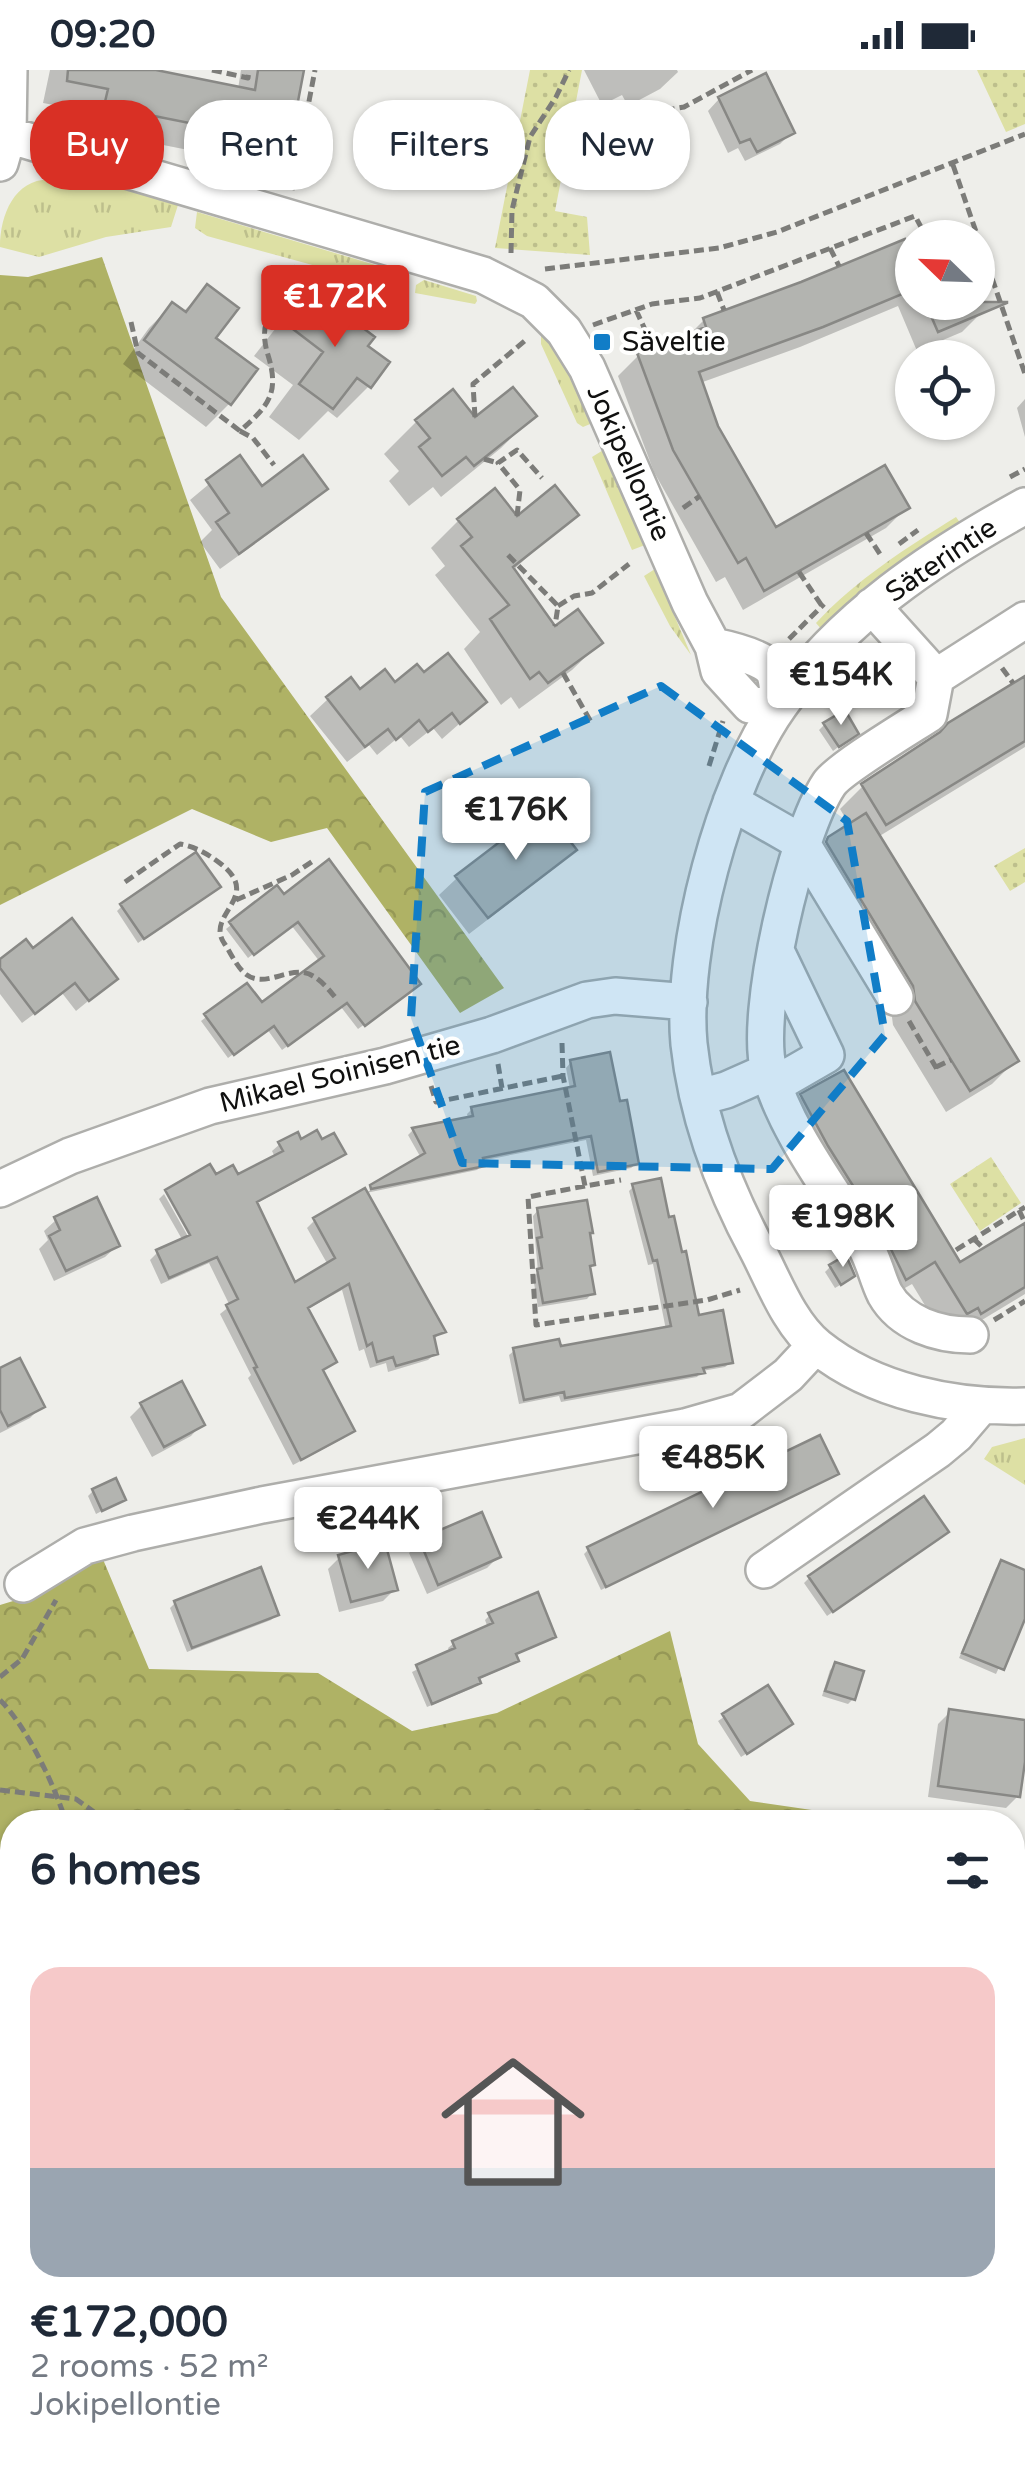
<!DOCTYPE html>
<meta charset="utf-8">
<style>
body{margin:0;font-family:"Varela Round",sans-serif;background:#f2f2f3;color:#1f2937;height:100vh;display:flex;flex-direction:column;font-size:38px;white-space:nowrap}
*{box-sizing:border-box;margin:0}
p{font-size:32px;color:#747a83}
.icon{flex:none;width:55px;height:55px;fill:none;stroke:currentColor;stroke-width:2;stroke-linecap:round;stroke-linejoin:round}
.map{position:relative;flex:1;overflow:hidden}
.side{position:absolute;left:0px;top:1740px;width:1025px;height:672px;display:flex;flex-direction:column;background:#fff;border-radius:40px 40px 0 0;box-shadow:0 2px 8px #0004}
.side>*{flex:none}
.top-card{position:absolute;left:30px;top:30px;width:965px;height:90px;display:flex;gap:20px}
.needle{width:65px;rotate:293deg}
.fabs{position:absolute;left:895px;top:150px;display:grid;gap:20px}
.fabs a{display:grid;place-items:center;width:100px;height:100px;border-radius:50%;background:#fff;box-shadow:0 2px 8px #0004;font-size:50px}
.price{position:absolute;translate:-50% -85px;padding:0 22px;border-radius:10px;background:#fff;color:#222;font-size:32px;line-height:65px;filter:drop-shadow(0 2px 5px #0008)}
.price::after{content:'';position:absolute;left:50%;top:60px;width:30px;height:22px;margin-left:-15px;background:inherit;clip-path:polygon(0 0,100% 0,50% 100%)}
.price.active{background:#d93025;color:#fff}
ul{padding:0;list-style:none}
li{display:grid;align-content:center;gap:20px;height:530px;padding:0 30px}
li span{display:grid;place-items:center;height:310px;border-radius:30px;color:#555}
li>.icon{margin-inline-start:auto}
span .icon{width:180px;height:180px;fill:#fffc;stroke-width:1}
li b{font-size:42px}
h2{display:flex;justify-content:space-between;align-items:center;height:120px;padding:0 30px;font-size:42px}
.chip{padding:0 35px;border-radius:40px;background:#fff;box-shadow:0 2px 8px #0004;font-size:35px;line-height:90px}
.chip.active{background:#d93025;color:#fff}
.status{display:flex;justify-content:space-between;align-items:center;height:70px;padding:0 50px;background:#fff;direction:ltr}
.status svg{height:28px;fill:currentColor}
.map>svg:first-child{display:block}
.grass{fill:url(#grass-tufts)}
.forest{fill:url(#forest-crowns)}
.park{fill:url(#park-dots)}
.shadow{fill:#0003}
.building{fill:#b3b4b0;stroke:#888885;stroke-width:2.5}
.lines{fill:none;stroke-linecap:round;stroke-linejoin:round}
.minor-casing{stroke:#aeaeab;stroke-width:40}
.major-casing{stroke:#747632;stroke-width:50}
.path{stroke:#7c7c79;stroke-width:5;stroke-dasharray:10 5;stroke-linecap:butt}
.minor{stroke:#fff;stroke-width:35}
.major{stroke:#ccce8f;stroke-width:45}
.marked{fill:#117dc7;fill-opacity:0.2;stroke:#117dc7;stroke-width:8;stroke-dasharray:20 12;stroke-linejoin:round}
.poi-dot{fill:#117dc7;stroke:#fffffe;stroke-width:4}
.labels{text-anchor:middle;dominant-baseline:central;stroke-width:8;stroke-linejoin:round;paint-order:stroke}
.poi-label{font-size:28px;fill:#10100f;stroke:#fffffe;text-anchor:start}
.street-label{font-size:28px;fill:#10100f;stroke:#fffffe}
</style>
<div class="status"><b>09:20</b><svg viewBox="0 0 49 12"><path d="M0 12V9h3v3zM5 12V6h3v6zM10 12V3h3v9zM15 12V0h3v12zM26 1h20v11H26zM47 4h2v5h-2z"/></svg></div>
<div class="map">
<svg width="1025" height="2412" viewBox="0 0 1025 2412">
<defs>
<pattern id="grass-tufts" width="24" height="20" patternUnits="userSpaceOnUse" patternTransform="scale(2.5)"><rect width="24" height="20" fill="#dde0a4"/><path d="M3 7l-1-3M5 7V3M7 7l1-3M15 17l-1-3M17 17v-4M19 17l1-3" fill="none" stroke="#bdbf8c"/></pattern>
<pattern id="forest-crowns" width="20" height="18" patternUnits="userSpaceOnUse" patternTransform="scale(2.5)"><rect width="20" height="18" fill="#afb265"/><path d="M2 6a3 3 0 1 1 6 0M12 15a3 3 0 1 1 6 0" fill="none" stroke="#969856"/></pattern>
<pattern id="park-dots" width="8" height="8" patternUnits="userSpaceOnUse" patternTransform="scale(2.5)"><rect width="8" height="8" fill="#dde0a4"/><path d="M2 2h.1M6 6h.1" fill="none" stroke="#bdbf8c" stroke-width="1.8" stroke-linecap="round"/></pattern>
</defs>
<rect width="100%" height="100%" fill="#eeeeea"/>
<!-- grass -->
<path class="grass" d="M 67,102 L 178,135 L 171,157 L 106,167 L 39,187 L 0,177 C 0,139 20,99 65,112 Z
M 197,142 L 399,202 L 400,207 L 393,215 L 385,215 L 207,166 L 195,158 Z
M 424,210 L 476,226 L 477,231 L 475,234 L 415,223 L 416,215 Z
M 541,264 L 561,284 L 595,352 L 583,357 L 577,353 L 541,274 Z
M 605,379 L 645,475 L 632,480 L 592,387 Z
M 956,447 L 961,454 L 822,560 L 816,553 C 857,509 906,478 956,447 Z
M 655,499 L 659,509 L 691,585 L 670,556 L 644,506 Z
M 1025,1368 L 1025,1415 L 984,1389 L 992,1377 Z"/>
<!-- forest -->
<path class="forest" d="M 102,187 L 221,527 L 504,918 L 460,943 L 327,758 L 271,772 L 192,739 L 0,835 L 0,205 L 28,207 Z
M 102,1487 L 149,1599 L 318,1603 L 412,1661 L 497,1643 L 670,1561 L 698,1674 L 750,1731 L 894,1752 L 12,1752 L 12,2190 L 0,2189 L 0,1535 L 23,1528 Z
M 1013,1783 L 1025,1783 L 1025,2115 L 1013,2115 L 1012,2002 L 1017,1976 L 1022,1866 Z"/>
<!-- park -->
<path class="park" d="M 530,0 L 582,0 L 555,141 L 587,147 L 590,185 L 495,178 Z
M 977,0 L 1025,0 L 1025,54 L 1006,62 Z
M 1025,778 L 1025,812 L 1010,821 L 994,796 Z
M 991,1087 L 1021,1133 L 980,1161 L 950,1114 Z
M 1013,2337 L 1025,2365 L 1025,2412 L 21,2412 L 132,2407 L 201,2400 L 1012,2400 Z"/>
<!-- shadow -->
<path class="shadow" d="M 50,0 L 143,0 L 238,19 L 241,0 L 302,0 L 287,72 L 264,95 L 83,59 L 86,41 L 43,33 Z
M 584,0 L 677,0 L 678,2 L 660,19 L 628,36 L 622,25 L 602,35 Z
M 719,29 L 792,62 L 780,74 L 745,91 L 738,78 L 728,83 L 708,41 Z
M 912,181 L 912,232 L 978,232 L 978,228 L 983,241 L 962,262 L 917,281 L 898,236 L 800,277 L 700,313 L 716,357 L 775,461 L 907,437 L 886,458 L 743,540 L 725,507 L 716,512 L 654,402 L 618,306 L 639,285 L 687,267 L 704,250 Z
M 207,218 L 212,268 L 254,300 L 229,334 L 206,357 L 123,294 L 149,258 L 172,235 L 182,243 Z
M 311,222 L 365,276 L 369,316 L 337,348 L 328,341 L 299,370 L 269,347 L 293,315 L 254,286 L 279,254 Z
M 453,323 L 475,350 L 533,346 L 501,378 L 441,427 L 433,417 L 409,436 L 389,411 L 399,401 L 384,384 L 416,352 Z
M 1025,329 L 1025,367 L 1017,338 Z
M 239,389 L 261,419 L 324,418 L 307,436 L 220,499 L 200,472 L 212,460 L 190,430 Z
M 575,444 L 512,501 L 555,559 L 600,573 L 572,600 L 519,639 L 511,627 L 501,635 L 464,579 L 480,562 L 435,505 L 445,496 L 431,478 L 459,450 Z
M 424,606 L 484,632 L 442,669 L 433,658 L 409,677 L 400,666 L 377,685 L 369,675 L 347,692 L 310,646 L 328,629 Z
M 1025,609 L 1025,677 L 878,767 L 1015,991 L 992,1014 L 946,1042 L 893,955 L 891,940 L 806,793 L 830,769 L 850,756 L 840,739 L 863,716 Z
M 824,655 L 850,668 L 833,681 L 819,660 Z
M 573,780 L 556,797 L 469,864 L 439,825 L 457,808 Z
M 277,818 L 284,827 L 413,919 L 358,959 L 341,937 L 282,980 L 267,959 L 228,988 L 201,951 L 247,916 L 261,935 L 320,892 L 291,855 L 248,888 L 226,859 Z
M 212,822 L 138,873 L 117,841 L 122,836 Z
M 32,882 L 115,909 L 76,941 L 62,923 L 22,953 L 0,924 L 0,892 Z
M 571,992 L 618,1034 L 637,1093 L 631,1098 L 593,1106 L 586,1070 L 481,1091 L 482,1095 L 477,1100 L 366,1123 L 421,1088 L 408,1065 L 413,1060 L 468,1049 L 467,1044 L 472,1039 L 570,1019 L 566,998 Z
M 802,1026 L 959,1195 L 1025,1156 L 1025,1224 L 957,1265 L 943,1265 L 912,1214 L 882,1231 L 779,1050 Z
M 321,1072 L 343,1083 L 335,1091 L 255,1134 L 294,1215 L 328,1195 L 307,1158 L 315,1150 L 443,1262 L 432,1270 L 436,1283 L 428,1290 L 388,1302 L 386,1293 L 370,1298 L 364,1279 L 359,1281 L 342,1220 L 306,1240 L 334,1291 L 321,1302 L 352,1360 L 344,1368 L 293,1395 L 248,1308 L 251,1305 L 220,1244 L 230,1236 L 209,1193 L 161,1214 L 150,1190 L 158,1182 L 183,1171 L 159,1129 L 164,1124 L 194,1177 L 215,1108 L 237,1107 L 275,1087 L 272,1081 L 280,1074 Z
M 634,1116 L 667,1150 L 698,1248 L 731,1292 L 725,1297 L 702,1301 L 697,1307 L 561,1332 L 559,1326 L 519,1334 L 509,1285 L 515,1280 L 559,1278 L 666,1260 L 653,1194 L 648,1195 L 629,1121 Z
M 538,1140 L 592,1194 L 588,1199 L 592,1223 L 587,1229 L 538,1237 L 533,1207 L 538,1202 L 533,1146 Z
M 56,1150 L 117,1176 L 105,1187 L 54,1211 L 39,1179 L 48,1170 L 44,1161 Z
M 830,1197 L 847,1211 L 835,1218 L 825,1202 Z
M 0,1301 L 42,1336 L 30,1348 L 0,1363 Z
M 142,1335 L 202,1354 L 191,1366 L 152,1387 L 130,1347 Z
M 836,1404 L 601,1520 L 584,1484 L 589,1479 Z
M 93,1421 L 123,1430 L 96,1444 L 88,1426 Z
M 940,1467 L 827,1546 L 804,1513 L 809,1508 Z
M 420,1472 L 498,1487 L 487,1498 L 427,1524 L 409,1483 Z
M 340,1487 L 395,1519 L 383,1531 L 339,1542 L 328,1499 Z
M 1002,1493 L 1025,1502 L 1025,1542 L 996,1604 L 959,1588 L 996,1498 Z
M 175,1533 L 276,1545 L 271,1550 L 187,1582 L 170,1538 Z
M 490,1545 L 554,1566 L 514,1586 L 516,1590 L 511,1595 L 477,1610 L 473,1618 L 427,1637 L 412,1602 L 450,1583 L 448,1578 L 454,1573 L 488,1558 L 485,1550 Z
M 835,1595 L 853,1629 L 848,1634 L 822,1626 L 830,1600 Z
M 767,1618 L 785,1659 L 741,1687 L 718,1651 Z
M 950,1642 L 1025,1652 L 1018,1726 L 1006,1738 L 928,1727 L 938,1654 Z"/>
<!-- building -->
<path class="building" d="M 68,0 L 156,0 L 255,20 L 258,0 L 304,0 L 290,73 L 104,36 L 108,19 L 67,11 Z
M 766,3 L 795,63 L 757,82 L 750,69 L 740,73 L 718,27 Z
M 905,169 L 912,186 L 912,220 L 823,257 L 699,302 L 718,356 L 776,457 L 885,395 L 910,438 L 764,521 L 746,488 L 738,493 L 673,380 L 637,283 L 706,257 L 703,248 L 801,212 Z
M 207,214 L 239,238 L 216,268 L 258,299 L 231,335 L 144,270 L 172,232 L 186,242 Z
M 311,219 L 375,267 L 368,276 L 390,292 L 371,318 L 357,308 L 333,339 L 299,314 L 323,282 L 285,253 Z
M 925,232 L 1007,232 L 1007,233 L 938,262 Z
M 513,317 L 537,346 L 474,396 L 466,387 L 442,406 L 419,377 L 430,368 L 415,350 L 453,319 L 475,347 Z
M 240,385 L 262,416 L 303,385 L 328,419 L 239,484 L 216,452 L 229,443 L 206,410 Z
M 555,415 L 579,445 L 513,497 L 555,556 L 578,539 L 603,573 L 548,613 L 539,602 L 530,609 L 490,549 L 509,535 L 461,476 L 472,467 L 457,449 L 495,418 L 517,446 Z
M 448,583 L 487,632 L 460,654 L 452,643 L 428,662 L 419,650 L 396,670 L 388,659 L 365,677 L 326,627 L 351,607 L 360,619 L 385,599 L 395,612 L 417,594 L 424,602 Z
M 1025,606 L 1025,671 L 886,755 L 861,714 L 940,662 L 948,653 Z
M 845,640 L 859,664 L 839,677 L 823,653 Z
M 544,738 L 577,780 L 488,848 L 455,806 Z
M 866,743 L 1019,991 L 970,1021 L 915,931 L 913,916 L 826,772 L 828,767 Z
M 196,782 L 221,817 L 144,869 L 120,834 Z
M 329,789 L 421,914 L 365,956 L 347,933 L 288,976 L 274,956 L 234,985 L 204,944 L 247,913 L 262,932 L 324,886 L 298,852 L 254,885 L 229,852 L 277,815 L 284,824 Z
M 72,848 L 118,909 L 89,931 L 75,913 L 35,944 L 0,898 L 0,889 L 26,869 L 33,878 Z
M 610,982 L 620,1031 L 627,1030 L 639,1094 L 598,1102 L 591,1066 L 483,1088 L 485,1096 L 371,1119 L 370,1115 L 425,1083 L 412,1058 L 473,1046 L 471,1037 L 575,1016 L 570,990 Z
M 844,1000 L 960,1192 L 1025,1153 L 1025,1217 L 981,1244 L 978,1238 L 967,1244 L 935,1192 L 906,1210 L 884,1165 L 828,1076 L 800,1024 Z
M 317,1060 L 322,1069 L 334,1063 L 346,1084 L 257,1132 L 295,1212 L 335,1188 L 313,1148 L 365,1118 L 446,1262 L 434,1266 L 438,1284 L 396,1296 L 393,1287 L 377,1292 L 372,1273 L 367,1276 L 349,1214 L 308,1238 L 337,1292 L 323,1300 L 355,1361 L 301,1390 L 254,1298 L 257,1297 L 226,1235 L 238,1229 L 217,1187 L 169,1208 L 156,1180 L 190,1165 L 165,1120 L 210,1094 L 216,1104 L 233,1095 L 238,1104 L 283,1081 L 278,1072 L 298,1062 L 301,1069 Z
M 661,1108 L 669,1147 L 674,1146 L 682,1182 L 686,1181 L 699,1245 L 723,1240 L 733,1293 L 703,1298 L 705,1303 L 642,1314 L 565,1328 L 564,1322 L 524,1330 L 513,1278 L 559,1269 L 561,1276 L 671,1256 L 657,1190 L 653,1191 L 632,1114 Z
M 97,1127 L 120,1176 L 66,1201 L 49,1166 L 60,1160 L 54,1147 Z
M 587,1130 L 593,1163 L 590,1163 L 595,1195 L 590,1196 L 595,1224 L 543,1233 L 537,1199 L 542,1198 L 537,1168 L 542,1167 L 537,1138 Z
M 846,1185 L 855,1206 L 841,1215 L 829,1195 Z
M 20,1288 L 45,1337 L 8,1356 L 0,1340 L 0,1298 Z
M 182,1311 L 205,1355 L 164,1377 L 140,1333 Z
M 820,1365 L 839,1404 L 606,1517 L 587,1477 Z
M 116,1408 L 126,1430 L 102,1441 L 92,1419 Z
M 924,1426 L 949,1462 L 833,1542 L 808,1506 Z
M 482,1442 L 501,1487 L 438,1515 L 419,1469 Z
M 385,1472 L 398,1520 L 351,1532 L 338,1485 Z
M 1001,1490 L 1025,1500 L 1025,1549 L 1004,1600 L 962,1583 Z
M 261,1497 L 279,1545 L 192,1578 L 174,1531 Z
M 538,1522 L 556,1567 L 516,1584 L 519,1591 L 479,1608 L 481,1613 L 432,1634 L 416,1595 L 455,1578 L 452,1571 L 493,1553 L 488,1543 Z
M 835,1592 L 864,1601 L 855,1630 L 825,1621 Z
M 768,1615 L 793,1654 L 747,1684 L 722,1644 Z
M 949,1639 L 1025,1650 L 1025,1692 L 1020,1727 L 938,1716 Z"/>
<g class="lines">
<defs>
<path id="minor" d="M 8,65 L 483,205 L 534,231 L 564,261 L 587,298 L 690,533 L 713,576 L 719,601 L 750,635 L 779,636
M 0,93 L 8,65 L 9,0
M 1025,436 C 932,487 842,547 780,635 C 724,713 680,879 689,974 C 697,1048 723,1116 758,1181 C 774,1212 790,1255 818,1277 C 874,1322 955,1338 1025,1336
M 872,536 L 936,607
M 713,576 C 728,579 767,588 774,602 C 778,611 778,626 779,636
M 731,732 L 801,772 L 895,927
M 774,1015 L 826,985 L 776,881
M 700,1027 L 726,1020 L 769,1001
M 0,1119 L 70,1086 L 210,1036 L 385,996 L 492,965 L 587,930 L 615,926 L 689,932
M 970,1265 C 939,1265 902,1254 885,1224 C 876,1206 874,1188 861,1168 C 829,1116 786,1061 769,1001 C 753,945 796,763 829,714 C 839,699 909,657 929,644 L 936,607 L 1025,550
M 764,1500 L 938,1380 L 956,1365 L 980,1337
M 23,1514 L 85,1476 L 133,1463 L 262,1435 L 685,1357 L 741,1341 L 788,1305 L 815,1276"/>
<path id="major" d="M 1012,2240 L 1025,2233
M 0,2379 L 12,2380"/>
</defs>
<!-- minor casing -->
<use href="#minor" class="minor-casing"/>
<!-- major casing -->
<use href="#major" class="major-casing"/>
<!-- path -->
<path class="path" d="M 212,0 L 248,8 L 249,0
M 650,43 L 684,37 L 752,0
M 953,95 L 1025,304
M 292,120 L 315,0
M 830,178 L 839,196
M 511,183 L 512,140 L 530,67 L 556,27 L 569,0
M 545,199 L 719,178 L 777,162 L 1025,64
M 717,222 L 724,240
M 636,240 L 653,277
M 131,252 L 138,283 L 240,361 C 268,336 280,324 268,285 C 265,276 263,263 266,254 C 272,234 287,214 297,196
M 593,255 L 652,234 L 700,228 L 915,146 L 927,168
M 475,347 L 473,314 L 527,269
M 240,361 L 253,368 L 274,395
M 484,389 L 498,393
M 1010,407 L 1025,399
M 683,438 L 700,426
M 517,446 L 520,420 L 498,393 L 517,380 L 542,408
M 866,463 L 882,487
M 899,474 L 918,460
M 508,485 L 558,536 L 555,556
M 799,502 L 822,536
M 558,536 L 574,526 L 592,523 L 629,494
M 789,569 L 824,534
M 1002,598 L 1013,613
M 563,603 L 591,652
M 709,696 L 723,651
M 125,812 L 180,774 C 196,777 208,784 221,794 C 263,827 205,844 224,873 C 231,883 237,898 247,905 C 267,919 292,893 313,906 C 322,911 329,920 335,927
M 236,830 L 292,805 L 313,791
M 909,951 L 938,1001
M 562,973 L 563,1006 L 585,1116 L 621,1110
M 498,994 L 502,1018
M 936,997 L 951,990
M 431,1016 L 436,1032 L 563,1006
M 585,1116 L 528,1127 L 536,1255 L 707,1230 L 740,1220
M 1019,1140 L 1025,1153
M 974,1169 L 983,1178
M 956,1180 L 1025,1137
M 994,1250 L 1025,1231
M 0,1607 L 22,1589 L 56,1530
M 0,1630 C 27,1657 55,1716 66,1752
M 0,1720 L 76,1729 L 108,1752
M 1012,1800 L 1025,1800
M 0,1825 L 12,1828
M 0,2023 L 12,2036
M 1012,2148 L 1025,2145
M 1012,2301 L 1025,2325
M 0,2324 L 12,2324"/>
<!-- minor -->
<use href="#minor" class="minor"/>
<!-- major -->
<use href="#major" class="major"/>
</g>
<!-- marked area -->
<path class="marked" d="M 661,616 L 847,751 L 885,965 L 772,1099 L 462,1093 L 411,948 L 425,722 Z"/>
<!-- markers -->
<rect class="poi-dot" x="592" y="262" width="20" height="20" rx="5"/>
<g class="labels">
<!-- poi labels -->
<g class="poi-label">
<text x="622" y="272">Säveltie</text>
</g>
<!-- street labels -->
<g class="street-label">
<text transform="translate(629 393) rotate(66)">Jokipellontie</text>
<text transform="translate(941 490) rotate(-34)">Säterintie</text>
<text transform="translate(340 1004) rotate(-14)">Mikael Soinisen tie</text>
</g>
</g>
</svg>
<div class="fabs">
<a><svg class="needle" viewBox="-14 -14 28 28"><path d="M0-13l5 13h-10z" fill="#e53935"/><path d="M0 13l5-13h-10z" fill="#747a83"/></svg></a>
<a><svg class="icon" aria-label="locate" viewBox="0 0 24 24"><circle cx="12" cy="12" r="6"/><path d="M12 2v4M12 18v4M2 12h4M18 12h4"/></svg></a>
</div>
<b class="price active" style="left:335px;top:280px">€172K</b>
<b class="price" style="left:841px;top:658px">€154K</b>
<b class="price" style="left:516px;top:793px">€176K</b>
<b class="price" style="left:843px;top:1200px">€198K</b>
<b class="price" style="left:713px;top:1441px">€485K</b>
<b class="price" style="left:368px;top:1502px">€244K</b>
<div class="top-card">
<a class="chip active">Buy</a>
<a class="chip">Rent</a>
<a class="chip">Filters</a>
<a class="chip">New</a>
</div>
<section class="side">
<h2>6 homes<svg class="icon" aria-label="filters" viewBox="0 0 24 24"><path d="M4 7h16M4 17h16"/><circle cx="9" cy="7" r="2"/><circle cx="15" cy="17" r="2"/></svg></h2>
<ul>
<li><span style="background:linear-gradient(#f6c9c9 65%,#9aa5b1 0)"><svg class="icon" aria-label="home" viewBox="0 0 24 24"><path d="M3 11l9-7 9 7M6 9v11h12V9"/></svg></span><div><b>€172,000</b><p>2 rooms · 52 m²</p><p>Jokipellontie</p></div></li>
</ul>
</section>
</div>
